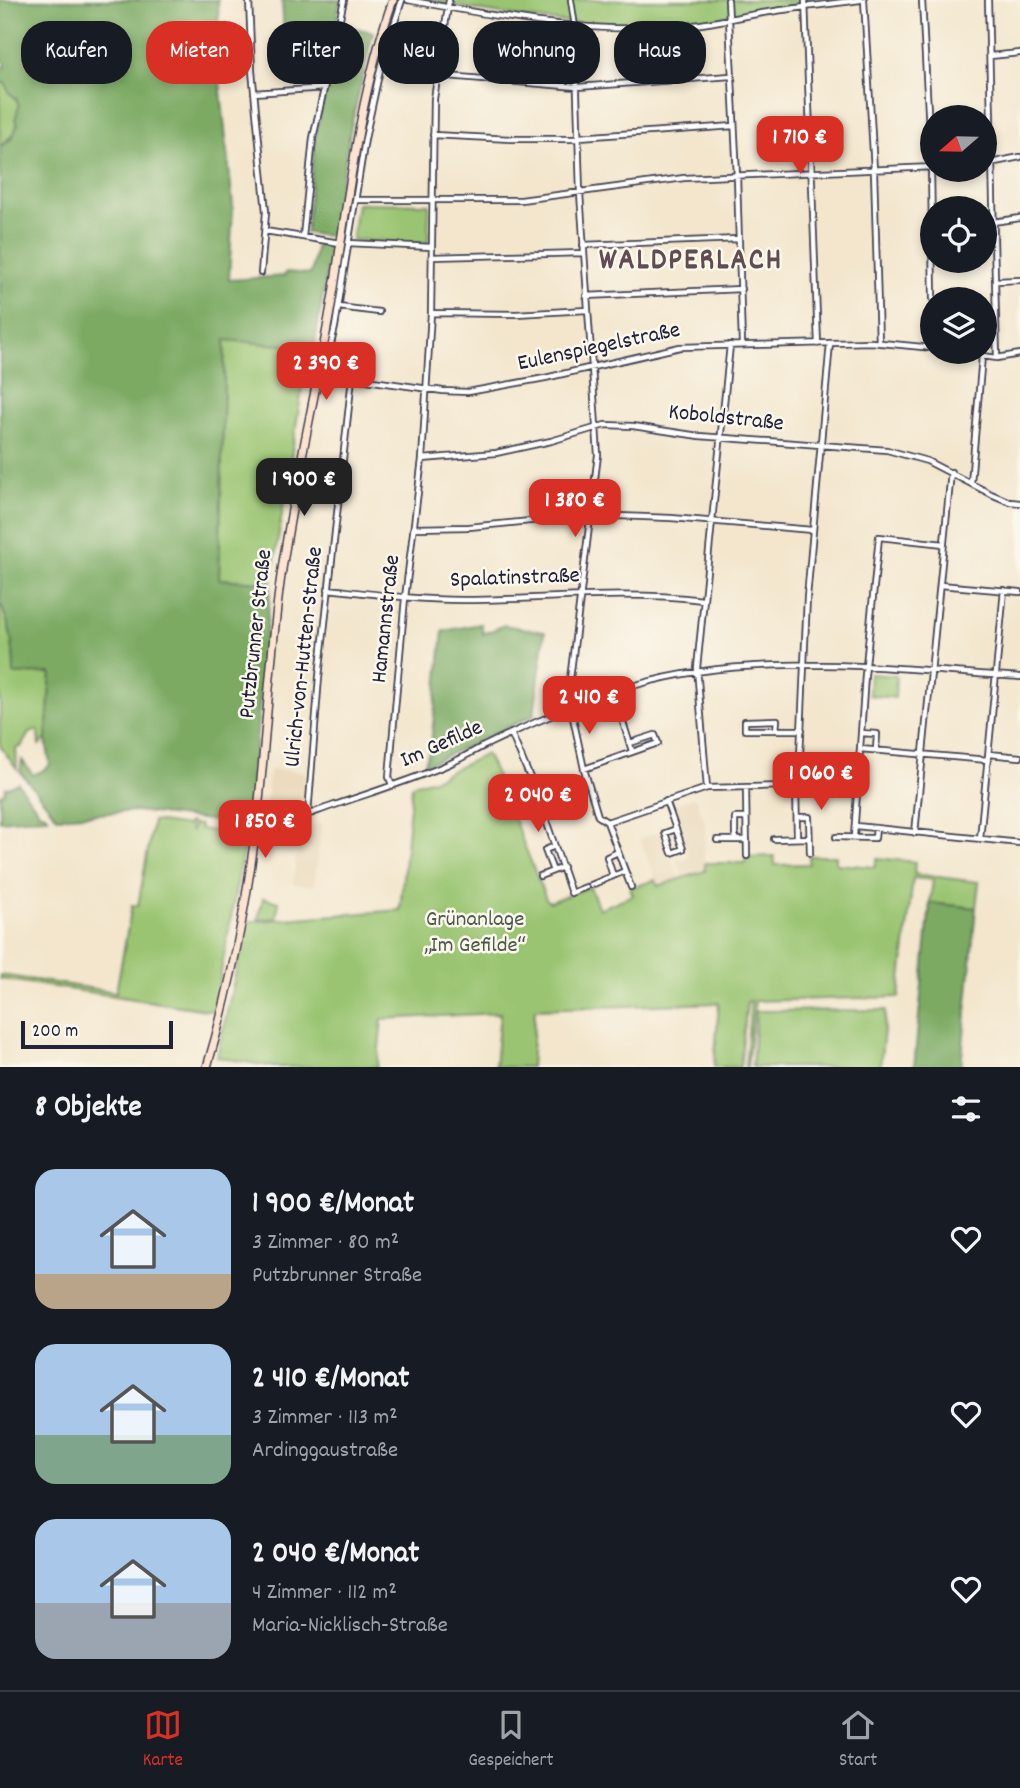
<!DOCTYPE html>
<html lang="de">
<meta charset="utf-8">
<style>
body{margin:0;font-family:Dekko,sans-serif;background:#20242c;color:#f1f3f6;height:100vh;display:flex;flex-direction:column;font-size:26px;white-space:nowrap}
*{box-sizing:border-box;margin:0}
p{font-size:23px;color:#9ea1a6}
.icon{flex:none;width:38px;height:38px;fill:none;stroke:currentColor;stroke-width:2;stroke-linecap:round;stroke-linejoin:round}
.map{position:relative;height:1067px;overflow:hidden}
.sheet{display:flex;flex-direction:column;background:#171b24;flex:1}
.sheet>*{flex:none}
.top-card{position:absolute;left:21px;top:21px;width:978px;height:63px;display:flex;gap:14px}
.needle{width:46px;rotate:250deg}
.buttons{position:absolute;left:920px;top:105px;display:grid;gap:14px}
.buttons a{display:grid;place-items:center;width:77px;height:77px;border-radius:50%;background:#171b24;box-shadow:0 4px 10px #0003;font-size:35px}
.scale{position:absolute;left:21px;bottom:18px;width:152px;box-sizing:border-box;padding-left:7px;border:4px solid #22223b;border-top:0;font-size:19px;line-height:24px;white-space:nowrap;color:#22223b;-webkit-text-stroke:5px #fbf7ec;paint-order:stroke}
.price{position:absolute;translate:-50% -60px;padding:0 16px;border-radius:14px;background:#d93025;color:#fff;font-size:23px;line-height:46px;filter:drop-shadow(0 2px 4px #0008)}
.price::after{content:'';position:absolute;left:50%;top:42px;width:21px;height:16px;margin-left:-10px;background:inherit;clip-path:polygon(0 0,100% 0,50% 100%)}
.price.selected{background:#222;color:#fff}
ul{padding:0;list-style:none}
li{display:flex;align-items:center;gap:21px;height:175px;padding:0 35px}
li span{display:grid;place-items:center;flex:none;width:196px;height:140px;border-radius:21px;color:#555}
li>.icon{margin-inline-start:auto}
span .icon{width:84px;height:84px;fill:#fffc;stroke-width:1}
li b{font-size:30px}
h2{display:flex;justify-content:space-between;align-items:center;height:84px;padding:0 35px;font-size:30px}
.tag{padding:0 24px;border-radius:28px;background:#171b24;box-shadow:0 4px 10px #0003;font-size:24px;line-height:63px}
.tag.selected{background:#d93025;color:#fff}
.menu{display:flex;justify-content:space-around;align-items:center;height:98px;border-top:2px solid #363941;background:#171b24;font-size:19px;color:#9ea1a6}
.menu a{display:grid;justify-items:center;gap:4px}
.menu .selected{color:#d93025}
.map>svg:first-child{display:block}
.built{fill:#ead8ba}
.green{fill:#9ac471;stroke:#5e7356;stroke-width:2}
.forest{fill:#7baa63;stroke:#4e664f;stroke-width:2}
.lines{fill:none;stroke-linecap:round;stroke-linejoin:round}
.street-casing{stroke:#413f51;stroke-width:8}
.secondary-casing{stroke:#413f51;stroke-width:10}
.street{stroke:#fff;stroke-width:4.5}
.secondary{stroke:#fde4d1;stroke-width:7}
.labels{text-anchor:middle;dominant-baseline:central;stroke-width:5;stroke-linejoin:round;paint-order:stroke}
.street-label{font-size:23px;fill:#22223b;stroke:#fbf7ec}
.park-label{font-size:23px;fill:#4c5b4e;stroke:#fbf7ec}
.district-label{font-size:30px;font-weight:bold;letter-spacing:2px;fill:#614d50;stroke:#fbf7ec}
</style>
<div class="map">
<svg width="1020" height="1067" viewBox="0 0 1020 1067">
<rect width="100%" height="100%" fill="#fbf7ec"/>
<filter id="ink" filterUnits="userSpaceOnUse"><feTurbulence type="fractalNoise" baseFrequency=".0143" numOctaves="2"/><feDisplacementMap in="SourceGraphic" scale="14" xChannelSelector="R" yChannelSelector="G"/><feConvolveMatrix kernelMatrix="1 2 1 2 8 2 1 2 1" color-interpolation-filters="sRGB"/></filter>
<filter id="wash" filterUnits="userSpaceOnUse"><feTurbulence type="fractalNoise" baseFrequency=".00686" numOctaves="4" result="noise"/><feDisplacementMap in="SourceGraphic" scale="28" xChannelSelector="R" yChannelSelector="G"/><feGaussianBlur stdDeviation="1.57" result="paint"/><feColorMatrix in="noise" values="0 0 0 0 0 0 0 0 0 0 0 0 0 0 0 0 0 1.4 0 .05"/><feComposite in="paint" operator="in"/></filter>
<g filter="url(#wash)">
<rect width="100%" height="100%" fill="#f3e6cd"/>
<!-- built -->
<path class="built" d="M 270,769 L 305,772 L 303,802 L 300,808 L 272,817 L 268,814 L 266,805 Z
M 695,797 L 705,822 L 704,871 L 683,878 L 675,859 L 679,857 L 681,860 L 689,857 L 670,806 Z
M 322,823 L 314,886 L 293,884 L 299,830 Z
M 661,831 L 679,878 L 658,885 L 640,839 Z"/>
<!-- green -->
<path class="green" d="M 425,0 L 838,0 C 815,3 792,5 769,9 C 734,15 699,23 663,25 C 583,29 504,16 425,0 Z
M 0,82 L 6,83 L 19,105 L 16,131 L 0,147 Z
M 357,203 L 429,204 L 428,244 L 352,240 Z
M 225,340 L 312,348 L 305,370 L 271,583 L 219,579 Z
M 0,603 C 11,627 14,647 14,673 L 51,672 L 46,740 L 39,745 L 38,730 L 29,733 L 21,747 L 16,748 L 17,769 L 0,746 Z
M 870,674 L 896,676 L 895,698 L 869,695 Z
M 486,754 L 494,770 L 546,899 L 550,902 L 590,887 L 599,909 L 633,895 L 630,888 L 655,880 L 658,886 L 705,871 L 705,863 L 745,863 L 746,857 L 774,856 L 775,865 L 809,864 L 809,856 L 836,856 L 836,864 L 875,867 L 877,858 L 915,862 L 914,874 L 979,882 L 976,908 L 930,903 L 933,880 L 913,878 L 899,997 L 755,1001 L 747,1067 L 745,1067 L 751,1001 L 747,1002 L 740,1067 L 714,1067 L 719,1003 L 535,1009 L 531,1067 L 495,1067 L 500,1013 L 382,1019 L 377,1067 L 274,1067 L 217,1057 L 247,922 L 400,910 L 412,785 L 434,779 Z
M 153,821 L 187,826 L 188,823 L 191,823 L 190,830 L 192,831 L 194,824 L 200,825 L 200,829 L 236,835 L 237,832 L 246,834 L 214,1011 L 0,979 L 0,975 L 116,992 L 132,905 L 138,906 Z
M 263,898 L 279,902 L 276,918 L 258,919 Z
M 886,1010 L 880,1067 L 752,1067 L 756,1011 Z"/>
<!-- forest -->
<path class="forest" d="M 0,0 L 218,0 L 220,81 L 233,206 L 229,280 L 284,276 L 286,272 L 311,274 L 317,243 L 328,244 L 331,249 L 314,348 L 225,340 L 219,579 L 271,583 L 248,825 L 136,811 L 57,817 L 20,772 L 22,760 L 33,775 L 46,769 L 50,764 L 46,740 L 51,673 L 14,674 C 14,647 11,627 0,603 L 0,147 L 12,138 L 18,123 L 15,120 L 19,105 L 16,98 L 9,93 L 6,84 L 0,82 L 0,67 L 6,66 L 0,57 Z
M 282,0 L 340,0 L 336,24 L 373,32 L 351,127 L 332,234 L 329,236 L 306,233 L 315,139 L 329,72 L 302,69 L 301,55 L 285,55 Z
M 481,624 L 483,634 L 504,625 L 545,632 L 534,715 L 424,766 L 431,744 L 443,631 Z
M 18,783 L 40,813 L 44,813 L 48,817 L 0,821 L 0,794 L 4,793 L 5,788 Z
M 930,903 L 976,908 L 961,1067 L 914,1067 Z"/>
</g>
<g filter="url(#ink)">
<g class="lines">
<defs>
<path id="street" d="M 249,0 L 252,71 L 266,212 L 261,273
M 408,0 C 493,16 577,32 663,28 C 700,27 734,17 769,12 C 799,7 830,4 860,0
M 571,0 L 575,27 L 580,193 L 598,455 L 569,687 L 572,713 L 584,769 L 598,816 L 607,822 L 631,887
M 728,0 L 737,176 L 742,345
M 805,0 L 818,344
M 864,0 L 874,170 L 879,343
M 922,0 L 931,167 L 933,299
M 988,0 L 997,358
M 990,56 L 1020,53
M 436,75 L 577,87 L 731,76
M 254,93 L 324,88
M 433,135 L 511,139 L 579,139
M 579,137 L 734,126
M 985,164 L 1020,157
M 355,200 L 521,200 L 684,178 L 933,167
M 993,222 L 1020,218
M 265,231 L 340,243
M 303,237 L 313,138 L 344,0
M 348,243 L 432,247
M 583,245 L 739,239
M 432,257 L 583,253
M 996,281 L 1020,280
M 586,296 L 741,289
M 339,307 L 379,312
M 431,313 L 516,314 L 587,310
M 955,352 L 997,358 L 1020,354
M 317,373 L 443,391 L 468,392 L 545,378 L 680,347 L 871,342 L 933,348
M 324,374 L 335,327 L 365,139 L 381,65 L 402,0
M 422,459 L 496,453 L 551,441 L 605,425 L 633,426 L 699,436 L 887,450 L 927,461 L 991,494 L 1010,502 L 1020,503
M 971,483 L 982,356
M 414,528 L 469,527 L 591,515 L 671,518 L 812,530
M 940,585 L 1020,592
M 328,589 C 373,594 417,600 462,600 C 543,600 622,590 703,600
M 622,719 L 632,751
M 776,730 L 777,720 L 745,721 L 745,730 L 802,730
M 511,733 L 537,794 L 571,893 L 586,887
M 861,733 L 877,734 L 876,750
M 860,749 L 988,760
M 989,754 L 1020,757
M 584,769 L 658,743 L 655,735 L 630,743
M 392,785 L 389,777 L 405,598 L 422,459 L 431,313 L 434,99 L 449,0
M 746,787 L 747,856
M 707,788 L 697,668 L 730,345
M 828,790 L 857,791
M 507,801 L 534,789
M 666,801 L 683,849 L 672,853 L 665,833 L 676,829
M 308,814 L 319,677 L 352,378
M 797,817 L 809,817 L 810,853
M 607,822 L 707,788 L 789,786 L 796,784
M 256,826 C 277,828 311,813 332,806 C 372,792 413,780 451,763 C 463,758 473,751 484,746 C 533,722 584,701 636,685 C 755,650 898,669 1020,677
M 856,826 L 1020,843
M 915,833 L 951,472
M 836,837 L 875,838 L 876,828
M 854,837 L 865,675 L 879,537 L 944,544
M 797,838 L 796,784 L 799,779 L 807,597 L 830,343
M 774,839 L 809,838
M 980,839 L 1004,590
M 717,840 L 747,840
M 735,840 L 735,818 L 746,818
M 553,871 L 545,850 L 555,846
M 540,876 L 563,867
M 613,876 L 607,857 L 618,852
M 591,885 L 625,871"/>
<path id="secondary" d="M 207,1067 C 232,984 248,896 258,811 C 266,735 270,658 280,583 C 294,483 318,386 334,288 C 349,191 360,93 393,0"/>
</defs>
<!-- street casing -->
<use href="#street" class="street-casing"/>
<!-- secondary casing -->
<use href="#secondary" class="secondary-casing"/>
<!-- street -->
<use href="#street" class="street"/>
<!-- secondary -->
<use href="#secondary" class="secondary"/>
</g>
</g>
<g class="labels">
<!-- street labels -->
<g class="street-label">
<text transform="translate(599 348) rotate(-12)">Eulenspiegelstraße</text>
<text transform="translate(726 419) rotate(6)">Koboldstraße</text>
<text transform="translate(515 579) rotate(-2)">Spalatinstraße</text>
<text transform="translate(387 619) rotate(-84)">Hamannstraße</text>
<text transform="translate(257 634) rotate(-84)">Putzbrunner Straße</text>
<text transform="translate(305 657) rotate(-84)">Ulrich-von-Hutten-Straße</text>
<text transform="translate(442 745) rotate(-24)">Im Gefilde</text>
</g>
<!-- park labels -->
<g class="park-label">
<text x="475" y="920">Grünanlage<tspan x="475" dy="26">„Im Gefilde“</tspan></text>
</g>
<!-- district labels -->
<g class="district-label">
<text x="691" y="262">WALDPERLACH</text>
</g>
</g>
</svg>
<div class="buttons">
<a><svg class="needle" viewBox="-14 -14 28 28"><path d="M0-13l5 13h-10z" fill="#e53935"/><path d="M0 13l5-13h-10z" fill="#9ea1a6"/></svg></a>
<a><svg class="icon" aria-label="locate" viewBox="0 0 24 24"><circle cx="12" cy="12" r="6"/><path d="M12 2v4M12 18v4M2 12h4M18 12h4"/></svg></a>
<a><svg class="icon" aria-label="layers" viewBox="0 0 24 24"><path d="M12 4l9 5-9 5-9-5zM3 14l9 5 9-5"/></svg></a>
</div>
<div class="scale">200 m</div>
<b class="price" style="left:800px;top:176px">1 710 €</b>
<b class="price" style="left:326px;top:402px">2 390 €</b>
<b class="price selected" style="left:304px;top:518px">1 900 €</b>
<b class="price" style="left:575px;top:539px">1 380 €</b>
<b class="price" style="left:589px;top:736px">2 410 €</b>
<b class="price" style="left:821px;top:812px">1 060 €</b>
<b class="price" style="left:538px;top:834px">2 040 €</b>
<b class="price" style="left:265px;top:860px">1 850 €</b>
<div class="top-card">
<a class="tag">Kaufen</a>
<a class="tag selected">Mieten</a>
<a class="tag">Filter</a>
<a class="tag">Neu</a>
<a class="tag">Wohnung</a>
<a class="tag">Haus</a>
</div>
</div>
<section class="sheet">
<h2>8 Objekte<svg class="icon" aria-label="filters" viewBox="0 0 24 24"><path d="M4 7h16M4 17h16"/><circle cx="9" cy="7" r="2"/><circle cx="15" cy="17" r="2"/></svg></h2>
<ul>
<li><span style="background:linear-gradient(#a9c7e8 75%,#b9a48a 0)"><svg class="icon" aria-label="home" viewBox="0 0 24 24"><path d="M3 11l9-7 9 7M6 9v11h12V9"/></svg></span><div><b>1 900 €/Monat</b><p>3 Zimmer · 80 m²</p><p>Putzbrunner Straße</p></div><svg class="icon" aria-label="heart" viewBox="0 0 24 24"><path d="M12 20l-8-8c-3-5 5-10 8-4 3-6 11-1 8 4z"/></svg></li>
<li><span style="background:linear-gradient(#a9c7e8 65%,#7fa58c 0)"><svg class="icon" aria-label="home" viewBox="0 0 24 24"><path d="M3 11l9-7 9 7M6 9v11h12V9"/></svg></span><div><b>2 410 €/Monat</b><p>3 Zimmer · 113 m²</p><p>Ardinggaustraße</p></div><svg class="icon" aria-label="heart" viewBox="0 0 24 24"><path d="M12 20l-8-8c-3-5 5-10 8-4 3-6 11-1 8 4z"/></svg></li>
<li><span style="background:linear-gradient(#a9c7e8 60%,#9aa5b1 0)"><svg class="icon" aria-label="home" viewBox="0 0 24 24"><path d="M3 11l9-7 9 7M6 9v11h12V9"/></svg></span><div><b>2 040 €/Monat</b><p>4 Zimmer · 112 m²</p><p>Maria-Nicklisch-Straße</p></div><svg class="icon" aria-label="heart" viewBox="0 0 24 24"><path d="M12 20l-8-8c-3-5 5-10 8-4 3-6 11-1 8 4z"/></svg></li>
</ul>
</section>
<nav class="menu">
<a class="selected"><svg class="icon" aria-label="map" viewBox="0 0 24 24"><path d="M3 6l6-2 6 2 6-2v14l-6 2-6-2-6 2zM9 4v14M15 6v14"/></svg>Karte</a>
<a><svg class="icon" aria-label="saved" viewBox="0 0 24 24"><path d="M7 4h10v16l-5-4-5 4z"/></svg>Gespeichert</a>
<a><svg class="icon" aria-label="home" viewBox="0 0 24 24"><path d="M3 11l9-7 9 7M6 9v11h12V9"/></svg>Start</a>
</nav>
